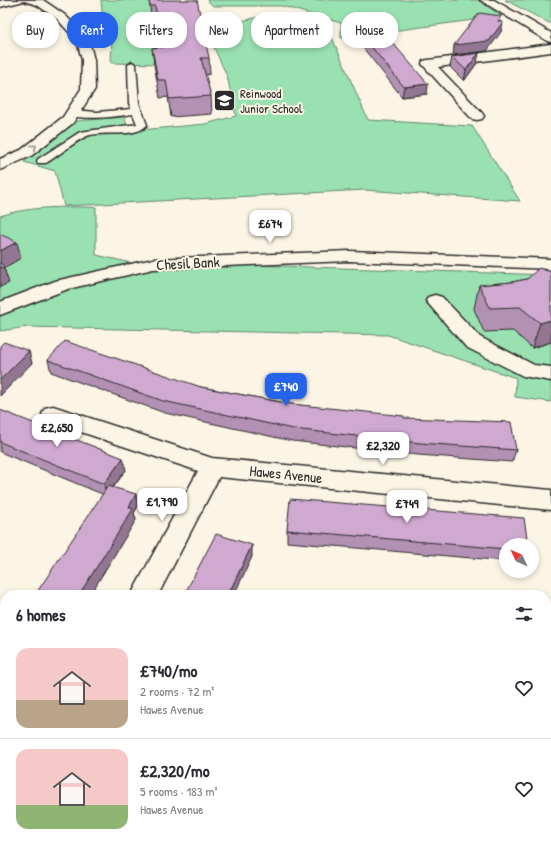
<!DOCTYPE html>
<meta charset="utf-8">
<style>
body{margin:0;font-family:"Patrick Hand",sans-serif;background:#f7f7f7;color:#2b2b33;height:100vh;display:flex;flex-direction:column;font-size:15px;white-space:nowrap}
*{box-sizing:border-box;margin:0}
p{font-size:13px;color:#7c7c81}
.icon{flex:none;width:22px;height:22px;fill:none;stroke:currentColor;stroke-width:2;stroke-linecap:round;stroke-linejoin:round}
.map{position:relative;flex:1;overflow:hidden}
.side{position:absolute;left:0px;top:590px;width:551px;height:256px;display:flex;flex-direction:column;background:#fff;border-radius:16px 16px 0 0;box-shadow:0 2px 6px #0003}
.side>*{flex:none}
.top-card{position:absolute;left:12px;top:12px;width:527px;height:36px;display:flex;gap:8px}
.needle{width:26px;rotate:314deg}
.controls{position:absolute;left:499px;top:538px;display:grid;gap:8px}
.controls a{display:grid;place-items:center;width:40px;height:40px;border-radius:50%;background:#fff;box-shadow:0 2px 6px #0003;font-size:20px}
.price{position:absolute;translate:-50% -34px;padding:0 9px;border-radius:8px;background:#fff;color:#222;font-size:13px;line-height:26px;filter:drop-shadow(0 1px 2px #0008)}
.price::after{content:'';position:absolute;left:50%;top:24px;width:12px;height:9px;margin-left:-6px;background:inherit;clip-path:polygon(0 0,100% 0,50% 100%)}
.price.active{background:#2563eb;color:#fff}
ul{padding:0;list-style:none}
li{display:flex;align-items:center;gap:12px;height:100px;padding:0 16px}
li+li{border-top:1px solid #e1e1e2}
li span{display:grid;place-items:center;flex:none;width:112px;height:80px;border-radius:12px;color:#555}
li>.icon{margin-inline-start:auto}
span .icon{width:48px;height:48px;fill:#fffc;stroke-width:1}
li b{font-size:17px}
h2{display:flex;justify-content:space-between;align-items:center;height:48px;padding:0 16px;font-size:17px}
.tag{padding:0 14px;border-radius:16px;background:#fff;box-shadow:0 2px 6px #0003;font-size:14px;line-height:36px}
.tag.active{background:#2563eb;color:#fff}
.map>svg:first-child{display:block}
.green{fill:#99e1b0;stroke:#62866e}
.lines{fill:none;stroke-linecap:round;stroke-linejoin:round}
.lane-casing{stroke:#2b2b2b;stroke-width:3}
.street-casing{stroke:#2b2b2b;stroke-width:3}
.secondary-casing{stroke:#2b2b2b;stroke-width:3}
.lane{fill:#fcf5e5;fill-rule:evenodd}
.street{fill:#fcf5e5;fill-rule:evenodd}
.secondary{fill:#fcf5e5;fill-rule:evenodd}
.wall{fill:#b391b4;stroke:#2b2b2b}
.shaded-wall{fill:#927692;stroke:#2b2b2b}
.building{fill:#d0a9d1;stroke:#2b2b2b}
.oneway{stroke:#949088}
.labels{text-anchor:middle;dominant-baseline:central;stroke-width:4;stroke-linejoin:round;paint-order:stroke}
.far-poi-label{font-size:13px;fill:#2b2b2b;stroke:#fcf5e5;text-anchor:start}
.street-label{font-size:15px;fill:#2b2b2b;stroke:#fcf5e5}
</style>
<div class="map">
<svg width="551" height="846" viewBox="0 0 551 846">
<rect width="100%" height="100%" fill="#fcf5e5"/>
<filter id="ink" filterUnits="userSpaceOnUse"><feTurbulence type="fractalNoise" baseFrequency=".025" numOctaves="2"/><feDisplacementMap in="SourceGraphic" scale="8" xChannelSelector="R" yChannelSelector="G"/><feConvolveMatrix kernelMatrix="1 2 1 2 8 2 1 2 1" color-interpolation-filters="sRGB"/></filter>
<g filter="url(#ink)">
<!-- green -->
<path class="green" d="M 101,0 L 150,0 L 166,21 L 165,64 L 111,63 L 112,35 L 104,35 Z
M 207,0 L 478,0 L 502,16 L 341,38 L 341,23 L 282,6 L 213,6 Z
M 505,0 L 551,0 L 551,23 L 549,23 Z
M 258,17 L 299,18 L 330,33 L 368,120 L 472,126 L 520,201 L 365,190 L 64,206 L 55,171 L 24,162 L 77,121 L 124,117 L 130,131 L 205,124 L 236,116 L 227,76 L 206,30 Z
M 96,207 L 96,255 L 159,269 L 251,265 L 551,275 L 551,402 L 515,397 L 516,378 L 388,335 L 28,327 L 0,331 L 0,216 C 29,206 66,207 96,207 Z"/>
<g class="lines">
<defs>
<path id="lane" d="M 132,62 L 136,65 L 139,103 L 147,125 C 135,139 103,130 87,136 C 75,141 58,156 46,163 L 38,163 L 37,161 L 38,159 L 80,132 L 137,124 L 133,114 C 121,116 76,122 68,113 L 73,110 L 97,112 L 131,109 L 129,103 L 128,65 Z"/>
<path id="street" d="M 3,0 L 43,0 L 65,15 L 89,40 L 94,60 L 95,89 L 73,123 L 31,156 L 0,170 L 0,159 L 21,150 L 63,117 L 81,89 L 82,60 L 77,41 L 57,19 L 37,5 L 24,1 L 0,7 L 0,1 Z
M 551,44 L 551,52 L 438,67 L 482,113 L 484,116 L 482,119 L 477,120 L 472,119 L 422,64 L 423,61 L 428,60 Z
M 350,251 L 551,259 L 551,269 L 350,261 L 153,269 L 68,289 L 0,315 L 0,302 L 55,281 L 153,259 Z
M 435,295 L 442,297 L 480,337 L 534,365 L 551,367 L 551,381 L 523,376 L 466,347 L 426,301 L 428,297 Z
M 53,406 L 212,458 L 551,490 L 551,510 L 219,477 L 158,595 L 131,595 L 198,471 L 45,420 L 42,414 L 45,408 Z
M 551,821 L 551,846 L 533,846 L 532,844 L 531,846 L 483,846 L 481,841 L 546,841 L 546,822 Z
M 5,826 L 5,841 L 25,841 L 23,846 L 0,846 L 0,828 Z"/>
<path id="secondary" d="M 480,0 L 494,0 L 551,33 L 551,42 L 547,41 Z"/>
</defs>
<!-- lane casing -->
<use href="#lane" class="lane-casing"/>
<!-- street casing -->
<use href="#street" class="street-casing"/>
<!-- secondary casing -->
<use href="#secondary" class="secondary-casing"/>
<!-- lane -->
<use href="#lane" class="lane"/>
<!-- street -->
<use href="#street" class="street"/>
<!-- secondary -->
<use href="#secondary" class="secondary"/>
</g>
<!-- wall -->
<path class="wall" d="M 149,0 L 209,58 L 210,74 L 205,75 L 211,96 L 212,114 L 171,117 L 168,97 L 160,98 L 154,65 L 152,48 L 161,47 L 156,22 L 152,22 Z
M 365,39 L 427,94 L 402,97 L 364,49 Z
M 452,57 L 477,63 L 464,81 L 450,67 Z
M 527,279 L 551,342 L 532,348 L 513,331 L 484,332 L 474,309 L 479,285 L 512,282 Z
M 48,360 L 201,387 L 291,404 L 404,418 L 516,450 L 512,462 L 418,455 L 292,441 L 165,413 L 51,372 Z
M 0,410 L 126,470 L 113,488 L 138,506 L 134,513 L 136,520 L 102,494 L 0,452 Z
M 287,530 L 506,545 L 506,561 L 287,542 Z
M 551,659 L 551,755 L 546,752 L 546,668 Z
M 212,841 L 372,841 L 385,846 L 220,846 L 212,843 Z"/>
<!-- shaded-wall -->
<path class="shaded-wall" d="M 503,22 L 501,32 L 487,51 L 453,55 L 454,45 Z
M 479,53 L 477,63 L 464,81 L 466,70 Z
M 428,84 L 427,94 L 402,97 L 404,87 Z
M 17,242 L 21,258 L 4,268 L 9,283 L 0,287 L 0,251 Z
M 551,320 L 551,342 L 532,348 L 540,323 Z
M 29,351 L 32,363 L 0,396 L 0,380 Z
M 123,458 L 126,470 L 106,496 L 104,484 Z
M 136,494 L 138,506 L 134,513 L 136,520 L 90,595 L 79,595 Z
M 252,545 L 252,557 L 234,595 L 228,595 Z
M 5,714 L 5,733 L 0,741 L 0,722 Z
M 115,841 L 123,841 L 120,846 L 113,846 Z"/>
<!-- building -->
<path class="building" d="M 149,0 L 197,0 L 209,58 L 201,58 L 211,96 L 169,99 L 166,80 L 158,80 L 152,48 L 163,47 L 155,6 L 150,6 Z
M 479,13 L 501,16 L 498,21 L 503,22 L 489,41 L 454,45 Z
M 379,27 L 428,84 L 404,87 L 365,39 Z
M 479,53 L 466,70 L 452,57 Z
M 0,234 L 17,242 L 0,251 Z
M 0,262 L 4,267 L 0,268 Z
M 539,268 L 551,272 L 551,320 L 540,323 L 520,307 L 490,308 L 479,285 L 512,282 L 527,279 Z
M 65,341 L 201,387 L 291,404 L 404,416 L 404,418 L 511,422 L 516,450 L 420,443 L 293,429 L 163,401 L 48,360 Z
M 4,342 L 29,351 L 0,380 L 0,346 Z
M 0,410 L 123,458 L 104,484 L 0,442 Z
M 108,486 L 136,494 L 129,507 L 133,509 L 79,595 L 35,595 Z
M 290,499 L 524,518 L 528,545 L 506,545 L 506,549 L 287,530 Z
M 216,534 L 252,545 L 228,595 L 184,595 Z
M 5,641 L 5,714 L 0,722 L 0,648 Z
M 551,659 L 551,742 L 546,739 L 546,669 Z
M 59,841 L 115,841 L 113,846 L 57,846 Z
M 225,841 L 372,841 L 385,846 L 237,846 Z"/>
<!-- one-way arrows -->
<defs><path id="oneway-chevron" d="M-2-3.5L2.5 0L-2 3.5" fill="none" stroke-width="1.6" stroke-linecap="round" stroke-linejoin="round"/></defs>
<use class="oneway" href="#oneway-chevron" transform="translate(34 147) rotate(-38)"/>
</g>
<!-- icons -->
<defs>
<symbol id="school-square" viewBox="-11 -11 22 22"><rect x="-9" y="-9" width="18" height="18" rx="4" fill="#2b2b2b" stroke="#fcf5e5"/><path d="M0-5L7-2L0 1L-7-2ZM-4 1L0 2.5L4 1V4Q0 6-4 4Z" fill="#fff"/></symbol>
</defs>
<g fill-rule="evenodd">
<use href="#school-square" x="212" y="88" width="25" height="25"/>
</g>
<g class="labels">
<!-- far-poi labels -->
<g class="far-poi-label">
<text x="240" y="93">Reinwood<tspan x="240" dy="15">Junior School</tspan></text>
</g>
<!-- street labels -->
<g class="street-label">
<text transform="translate(188 263) rotate(-3)">Chesil Bank</text>
<text transform="translate(286 474) rotate(6)">Hawes Avenue</text>
</g>
</g>
</svg>
<div class="controls">
<a><svg class="needle" viewBox="-14 -14 28 28"><path d="M0-13l5 13h-10z" fill="#e53935"/><path d="M0 13l5-13h-10z" fill="#7c7c81"/></svg></a>
</div>
<b class="price" style="left:270px;top:244px">£674</b>
<b class="price active" style="left:286px;top:407px">£740</b>
<b class="price" style="left:57px;top:448px">£2,650</b>
<b class="price" style="left:383px;top:466px">£2,320</b>
<b class="price" style="left:162px;top:522px">£1,790</b>
<b class="price" style="left:407px;top:524px">£749</b>
<div class="top-card">
<a class="tag">Buy</a>
<a class="tag active">Rent</a>
<a class="tag">Filters</a>
<a class="tag">New</a>
<a class="tag">Apartment</a>
<a class="tag">House</a>
</div>
<section class="side">
<h2>6 homes<svg class="icon" aria-label="filters" viewBox="0 0 24 24"><path d="M4 7h16M4 17h16"/><circle cx="9" cy="7" r="2"/><circle cx="15" cy="17" r="2"/></svg></h2>
<ul>
<li><span style="background:linear-gradient(#f6c9c9 65%,#b9a48a 0)"><svg class="icon" aria-label="home" viewBox="0 0 24 24"><path d="M3 11l9-7 9 7M6 9v11h12V9"/></svg></span><div><b>£740/mo</b><p>2 rooms · 72 m²</p><p>Hawes Avenue</p></div><svg class="icon" aria-label="heart" viewBox="0 0 24 24"><path d="M12 20l-8-8c-3-5 5-10 8-4 3-6 11-1 8 4z"/></svg></li>
<li><span style="background:linear-gradient(#f6c9c9 70%,#8fb573 0)"><svg class="icon" aria-label="home" viewBox="0 0 24 24"><path d="M3 11l9-7 9 7M6 9v11h12V9"/></svg></span><div><b>£2,320/mo</b><p>5 rooms · 183 m²</p><p>Hawes Avenue</p></div><svg class="icon" aria-label="heart" viewBox="0 0 24 24"><path d="M12 20l-8-8c-3-5 5-10 8-4 3-6 11-1 8 4z"/></svg></li>
</ul>
</section>
</div>
